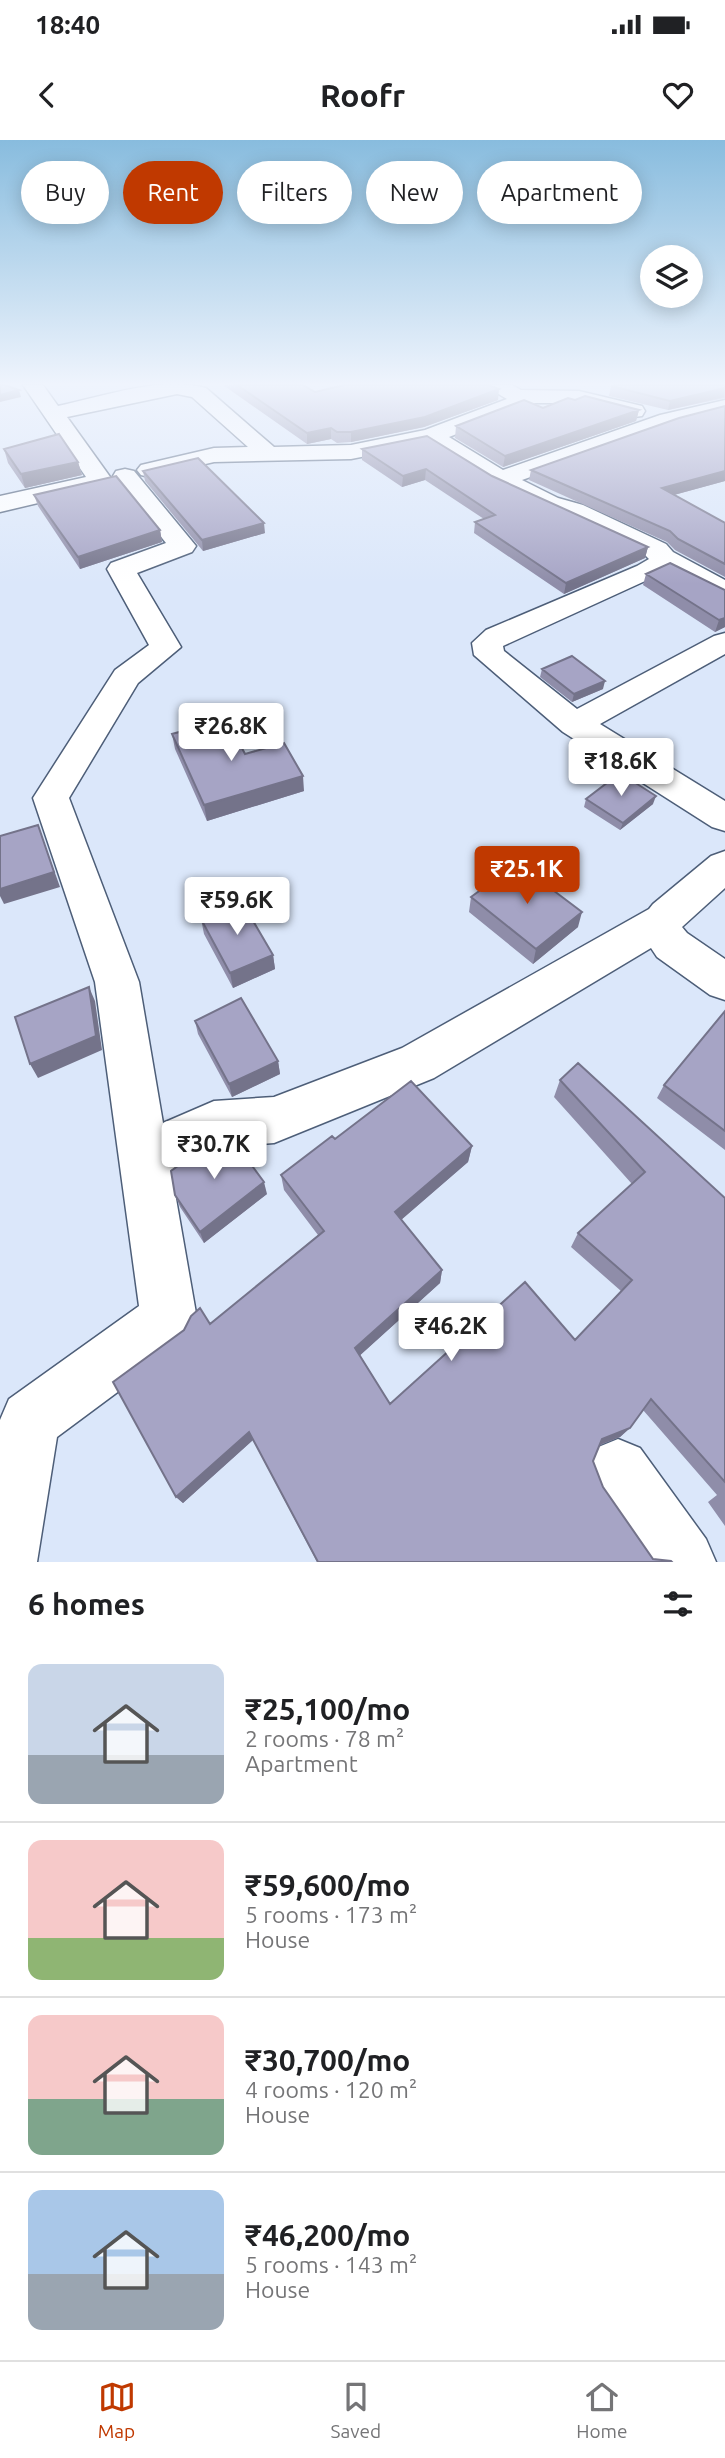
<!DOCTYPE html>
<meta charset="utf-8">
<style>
body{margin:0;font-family:Ubuntu,sans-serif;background:#f2f2f2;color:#202124;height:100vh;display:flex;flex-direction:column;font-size:26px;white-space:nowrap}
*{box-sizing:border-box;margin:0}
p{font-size:23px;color:#757577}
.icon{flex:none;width:38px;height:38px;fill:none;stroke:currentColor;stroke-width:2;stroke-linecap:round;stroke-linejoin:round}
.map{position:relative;height:1422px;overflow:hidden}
.details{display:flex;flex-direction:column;background:#fff;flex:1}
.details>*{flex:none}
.guide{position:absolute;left:21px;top:21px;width:684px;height:63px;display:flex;gap:14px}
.buttons{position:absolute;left:640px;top:105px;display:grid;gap:14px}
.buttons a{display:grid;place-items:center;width:63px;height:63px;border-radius:50%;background:#fff;box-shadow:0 4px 18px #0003;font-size:35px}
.price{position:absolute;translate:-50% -60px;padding:0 16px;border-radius:7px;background:#fff;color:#222;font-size:23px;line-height:46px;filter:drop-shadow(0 2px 4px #0008)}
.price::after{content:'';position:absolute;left:50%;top:42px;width:21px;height:16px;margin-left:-10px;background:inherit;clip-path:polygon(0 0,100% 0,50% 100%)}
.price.on{background:#c03900;color:#fff}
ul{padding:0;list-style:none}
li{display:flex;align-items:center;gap:21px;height:175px;padding:0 28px}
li+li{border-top:2px solid #e0e0e0}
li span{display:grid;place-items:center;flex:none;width:196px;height:140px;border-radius:14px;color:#555}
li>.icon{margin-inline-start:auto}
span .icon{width:84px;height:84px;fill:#fffc;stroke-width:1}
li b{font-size:30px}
h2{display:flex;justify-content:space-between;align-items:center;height:84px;padding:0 28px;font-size:30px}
.tag{padding:0 24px;border-radius:32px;background:#fff;box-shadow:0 4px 18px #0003;font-size:24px;line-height:63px}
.tag.on{background:#c03900;color:#fff}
.status{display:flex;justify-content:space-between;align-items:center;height:49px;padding:0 35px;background:#fff;direction:ltr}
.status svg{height:19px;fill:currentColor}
header{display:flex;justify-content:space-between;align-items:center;height:91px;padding:0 28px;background:#fff;font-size:32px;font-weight:700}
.menu{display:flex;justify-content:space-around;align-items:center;height:98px;border-top:2px solid #e0e0e0;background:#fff;font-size:19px;color:#757577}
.menu a{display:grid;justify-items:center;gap:4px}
.menu .on{color:#c03900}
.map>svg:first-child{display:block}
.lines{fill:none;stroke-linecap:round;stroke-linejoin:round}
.street-casing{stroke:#4d5e78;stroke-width:3}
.street{fill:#fff;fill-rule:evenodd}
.wall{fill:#8f8da9}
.shaded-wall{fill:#74738a}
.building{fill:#a6a4c5;stroke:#74738a;stroke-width:2}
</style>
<div class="status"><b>18:40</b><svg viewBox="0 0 49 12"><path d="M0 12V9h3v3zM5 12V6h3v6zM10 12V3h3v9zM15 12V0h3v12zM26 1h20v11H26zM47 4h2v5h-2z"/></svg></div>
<header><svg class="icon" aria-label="back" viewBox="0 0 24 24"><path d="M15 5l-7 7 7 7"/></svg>Roofr<svg class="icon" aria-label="heart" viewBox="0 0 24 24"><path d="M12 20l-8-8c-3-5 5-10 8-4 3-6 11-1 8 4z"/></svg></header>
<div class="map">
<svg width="725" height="1422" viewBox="0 0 725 1422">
<rect width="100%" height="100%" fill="#dbe7fa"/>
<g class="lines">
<defs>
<path id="street" d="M 23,245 L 43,245 L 58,266 C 105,256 160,236 206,248 L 274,307 L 351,305 L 425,290 L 507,259 L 490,249 L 487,245 L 512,245 L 521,250 L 579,251 L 642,266 L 645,271 L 642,276 L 634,277 L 579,263 L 535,263 L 449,297 L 503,330 L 660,275 L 725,260 L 725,272 L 676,285 L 522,340 L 558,358 L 583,365 L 666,404 L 673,412 L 725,440 L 725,460 L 715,457 L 667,431 L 503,506 L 504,511 L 577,569 L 714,496 L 725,493 L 725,514 L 600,584 L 725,661 L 725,691 L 712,687 L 563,592 L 474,515 L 472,503 L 486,490 L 637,426 L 649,419 L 646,416 L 565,375 L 540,368 L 492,344 L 427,304 L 351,319 L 214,322 L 149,337 L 141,335 L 137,330 L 141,325 L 214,308 L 248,307 L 192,257 L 177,254 L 67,277 L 113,341 L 110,346 L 0,372 L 0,356 L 86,337 Z
M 125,329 L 134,331 L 196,406 L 192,412 L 137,433 L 181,507 L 138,543 L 69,658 L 139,842 L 163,983 L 214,961 L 274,957 L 402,908 L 649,769 L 653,764 L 711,716 L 725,711 L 725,748 L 682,787 L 687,793 L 725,819 L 725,860 L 710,855 L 657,817 L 651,808 L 434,938 L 274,1003 L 218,1007 L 171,1030 L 197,1179 L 189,1199 L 57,1297 L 37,1422 L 0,1422 L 0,1280 L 9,1259 L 139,1166 L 95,842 L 33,658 L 115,530 L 149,505 L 107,429 L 111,423 L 166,403 L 113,336 L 116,331 Z
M 618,1299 L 640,1308 L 706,1399 L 716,1422 L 644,1422 L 596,1352 L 587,1330 L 596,1308 Z"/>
</defs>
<!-- street casing -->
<use href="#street" class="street-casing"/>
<!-- street -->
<use href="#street" class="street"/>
</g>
<!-- wall -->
<path class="wall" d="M 223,245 L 303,245 L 315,252 L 498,260 L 424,287 L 351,302 L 337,303 L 331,299 L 307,304 Z
M 725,245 L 725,258 L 668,270 L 609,256 L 611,246 Z
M 575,260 L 639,270 L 636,281 L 503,327 L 455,298 L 456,286 Z
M 4,309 L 78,322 L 82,335 L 25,348 L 8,323 Z
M 362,309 L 492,336 L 648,407 L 645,418 L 564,454 L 474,393 L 475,382 L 484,379 L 425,340 L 402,347 L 362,320 Z
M 531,330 L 725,341 L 674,355 L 725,383 L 725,437 L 675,410 L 667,402 L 529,340 Z
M 143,331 L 265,393 L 203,411 L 145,341 Z
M 34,355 L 160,390 L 162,402 L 80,429 L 38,366 Z
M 646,434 L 725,450 L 725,487 L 715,492 L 643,445 Z
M 542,529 L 603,549 L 572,562 L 540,537 Z
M 172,594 L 245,614 L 304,651 L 207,681 L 175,609 Z
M 586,659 L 653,664 L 620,690 L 584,667 Z
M 471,757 L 578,787 L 533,824 L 469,772 Z
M 201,779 L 273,815 L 275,829 L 233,848 L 204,794 Z
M 725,871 L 725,1010 L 657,958 L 664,945 Z
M 195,881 L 278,921 L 280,934 L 232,957 L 198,894 Z
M 560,940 L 725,1058 L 725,1386 L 708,1362 L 717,1355 L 643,1270 L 630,1288 L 620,1297 L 317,1422 L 253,1300 L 183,1363 L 176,1357 L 210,1184 L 318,1095 L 284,1050 L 281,1035 L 335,999 L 472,1006 L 468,1022 L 401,1080 L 442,1130 L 440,1143 L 360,1215 L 390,1264 L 575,1200 L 621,1151 L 571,1107 L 578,1093 L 632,1044 L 554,957 Z
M 267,1054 L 204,1103 L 180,1067 L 175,1055 Z"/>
<!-- shaded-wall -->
<path class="shaded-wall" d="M 725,248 L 724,257 L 668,270 L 670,261 Z
M 499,249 L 498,260 L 424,287 L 351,302 L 351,292 Z
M 19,250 L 21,257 L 0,262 L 0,255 Z
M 639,270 L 636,281 L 503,327 L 505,316 Z
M 331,288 L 331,299 L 307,304 L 307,293 Z
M 78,322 L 82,335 L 25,348 L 21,334 Z
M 426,329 L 425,340 L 402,347 L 403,336 Z
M 725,331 L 725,341 L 659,359 L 662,348 Z
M 264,383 L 265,393 L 203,411 L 202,400 Z
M 160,390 L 162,402 L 80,429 L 78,417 Z
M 648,407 L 645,418 L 564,454 L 566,443 Z
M 725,478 L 725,487 L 715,492 L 719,480 Z
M 605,541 L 603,549 L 572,562 L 574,554 Z
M 303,636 L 304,651 L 207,681 L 204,665 Z
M 656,656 L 653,664 L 620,690 L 623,683 Z
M 38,685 L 60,747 L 4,764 L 0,756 L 0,749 Z
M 582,772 L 578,787 L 533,824 L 536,809 Z
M 273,815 L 275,829 L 233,848 L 230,833 Z
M 89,847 L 95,861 L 102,910 L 38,938 L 30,924 Z
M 278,921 L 280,934 L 232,957 L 229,944 Z
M 472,1006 L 468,1022 L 394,1086 L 395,1072 Z
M 264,1042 L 267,1054 L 204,1103 L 200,1092 Z
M 442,1130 L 440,1143 L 356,1219 L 355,1208 Z
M 630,1288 L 620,1297 L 594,1307 L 602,1299 Z
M 249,1292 L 253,1300 L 183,1363 L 176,1357 Z"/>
<!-- building -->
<path class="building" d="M 0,245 L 5,245 L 19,250 L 0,255 Z
M 237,245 L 303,245 L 315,252 L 344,245 L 489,245 L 499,249 L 425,277 L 351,292 L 337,292 L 331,288 L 307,293 Z
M 615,245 L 725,245 L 725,248 L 670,261 L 611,246 Z
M 585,256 L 639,270 L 505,316 L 456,286 L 524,260 L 543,268 L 568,258 L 575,260 Z
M 725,266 L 725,331 L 662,348 L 725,383 L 725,424 L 678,399 L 670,391 L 531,330 L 679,278 Z
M 59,294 L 78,322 L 21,334 L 4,309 Z
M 427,296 L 492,336 L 648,407 L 566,443 L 475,382 L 495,375 L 426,329 L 403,336 L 362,309 Z
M 198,318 L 264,383 L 202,400 L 143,331 Z
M 116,336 L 160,390 L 78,417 L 34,355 Z
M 670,423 L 725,450 L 725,478 L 719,480 L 646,434 Z
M 572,516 L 605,541 L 574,554 L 542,529 Z
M 227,579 L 245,614 L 284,603 L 303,636 L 204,665 L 172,594 Z
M 620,633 L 656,656 L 623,683 L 586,659 Z
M 38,685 L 54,732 L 0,749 L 0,696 Z
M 517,723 L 582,772 L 536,809 L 471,757 Z
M 242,762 L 273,815 L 230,833 L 201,779 Z
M 89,847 L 96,896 L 30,924 L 15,877 Z
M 241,858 L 278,921 L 229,944 L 195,881 Z
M 725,871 L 725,991 L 664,945 Z
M 578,923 L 725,1058 L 725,1342 L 651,1259 L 630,1288 L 602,1299 L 593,1321 L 603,1347 L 653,1419 L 671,1421 L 672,1422 L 318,1422 L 249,1292 L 176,1357 L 113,1242 L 184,1190 L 191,1176 L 200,1168 L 210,1184 L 324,1091 L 281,1035 L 332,996 L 335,999 L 411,941 L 472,1006 L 395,1072 L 442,1130 L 355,1208 L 390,1264 L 525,1142 L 575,1200 L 632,1140 L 578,1093 L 645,1032 L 560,940 Z
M 230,996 L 264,1042 L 200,1092 L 175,1055 L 171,1031 L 218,997 Z"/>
<!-- sky -->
<linearGradient id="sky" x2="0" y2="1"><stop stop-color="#88bcde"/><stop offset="0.55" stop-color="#eff4fd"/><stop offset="1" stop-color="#eff4fd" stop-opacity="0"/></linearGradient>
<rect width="725" height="444" fill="url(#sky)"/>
</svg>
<div class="buttons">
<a><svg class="icon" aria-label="layers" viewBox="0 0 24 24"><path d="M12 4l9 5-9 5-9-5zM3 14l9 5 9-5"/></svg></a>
</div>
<b class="price" style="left:231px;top:623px">₹26.8K</b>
<b class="price" style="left:621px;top:658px">₹18.6K</b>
<b class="price on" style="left:527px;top:766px">₹25.1K</b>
<b class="price" style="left:237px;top:797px">₹59.6K</b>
<b class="price" style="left:214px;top:1041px">₹30.7K</b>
<b class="price" style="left:451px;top:1223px">₹46.2K</b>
<div class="guide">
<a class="tag">Buy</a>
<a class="tag on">Rent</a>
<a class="tag">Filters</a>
<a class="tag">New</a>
<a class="tag">Apartment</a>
</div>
</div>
<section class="details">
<h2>6 homes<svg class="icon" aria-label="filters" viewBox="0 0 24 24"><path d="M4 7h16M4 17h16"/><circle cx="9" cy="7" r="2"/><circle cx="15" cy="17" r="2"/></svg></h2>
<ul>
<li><span style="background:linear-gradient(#c9d6e8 65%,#9aa5b1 0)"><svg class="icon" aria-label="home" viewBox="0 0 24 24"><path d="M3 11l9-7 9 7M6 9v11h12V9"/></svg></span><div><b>₹25,100/mo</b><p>2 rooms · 78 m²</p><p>Apartment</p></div></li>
<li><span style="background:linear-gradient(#f6c9c9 70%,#8fb573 0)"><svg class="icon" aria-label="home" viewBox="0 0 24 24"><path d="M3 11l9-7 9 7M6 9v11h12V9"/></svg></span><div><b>₹59,600/mo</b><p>5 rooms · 173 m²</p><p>House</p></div></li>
<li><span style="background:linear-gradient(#f6c9c9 60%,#7fa58c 0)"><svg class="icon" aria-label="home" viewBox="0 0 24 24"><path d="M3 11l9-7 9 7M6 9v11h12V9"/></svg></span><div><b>₹30,700/mo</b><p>4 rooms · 120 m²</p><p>House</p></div></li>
<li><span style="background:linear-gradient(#a9c7e8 60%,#9aa5b1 0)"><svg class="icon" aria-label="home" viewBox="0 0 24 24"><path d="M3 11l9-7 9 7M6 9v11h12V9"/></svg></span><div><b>₹46,200/mo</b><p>5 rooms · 143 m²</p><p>House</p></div></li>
</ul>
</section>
<nav class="menu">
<a class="on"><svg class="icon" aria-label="map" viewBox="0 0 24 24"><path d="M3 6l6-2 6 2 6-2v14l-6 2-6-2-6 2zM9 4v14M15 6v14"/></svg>Map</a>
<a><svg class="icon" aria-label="saved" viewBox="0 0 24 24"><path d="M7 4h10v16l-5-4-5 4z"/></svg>Saved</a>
<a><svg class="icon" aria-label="home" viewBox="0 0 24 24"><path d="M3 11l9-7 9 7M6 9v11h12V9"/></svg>Home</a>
</nav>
